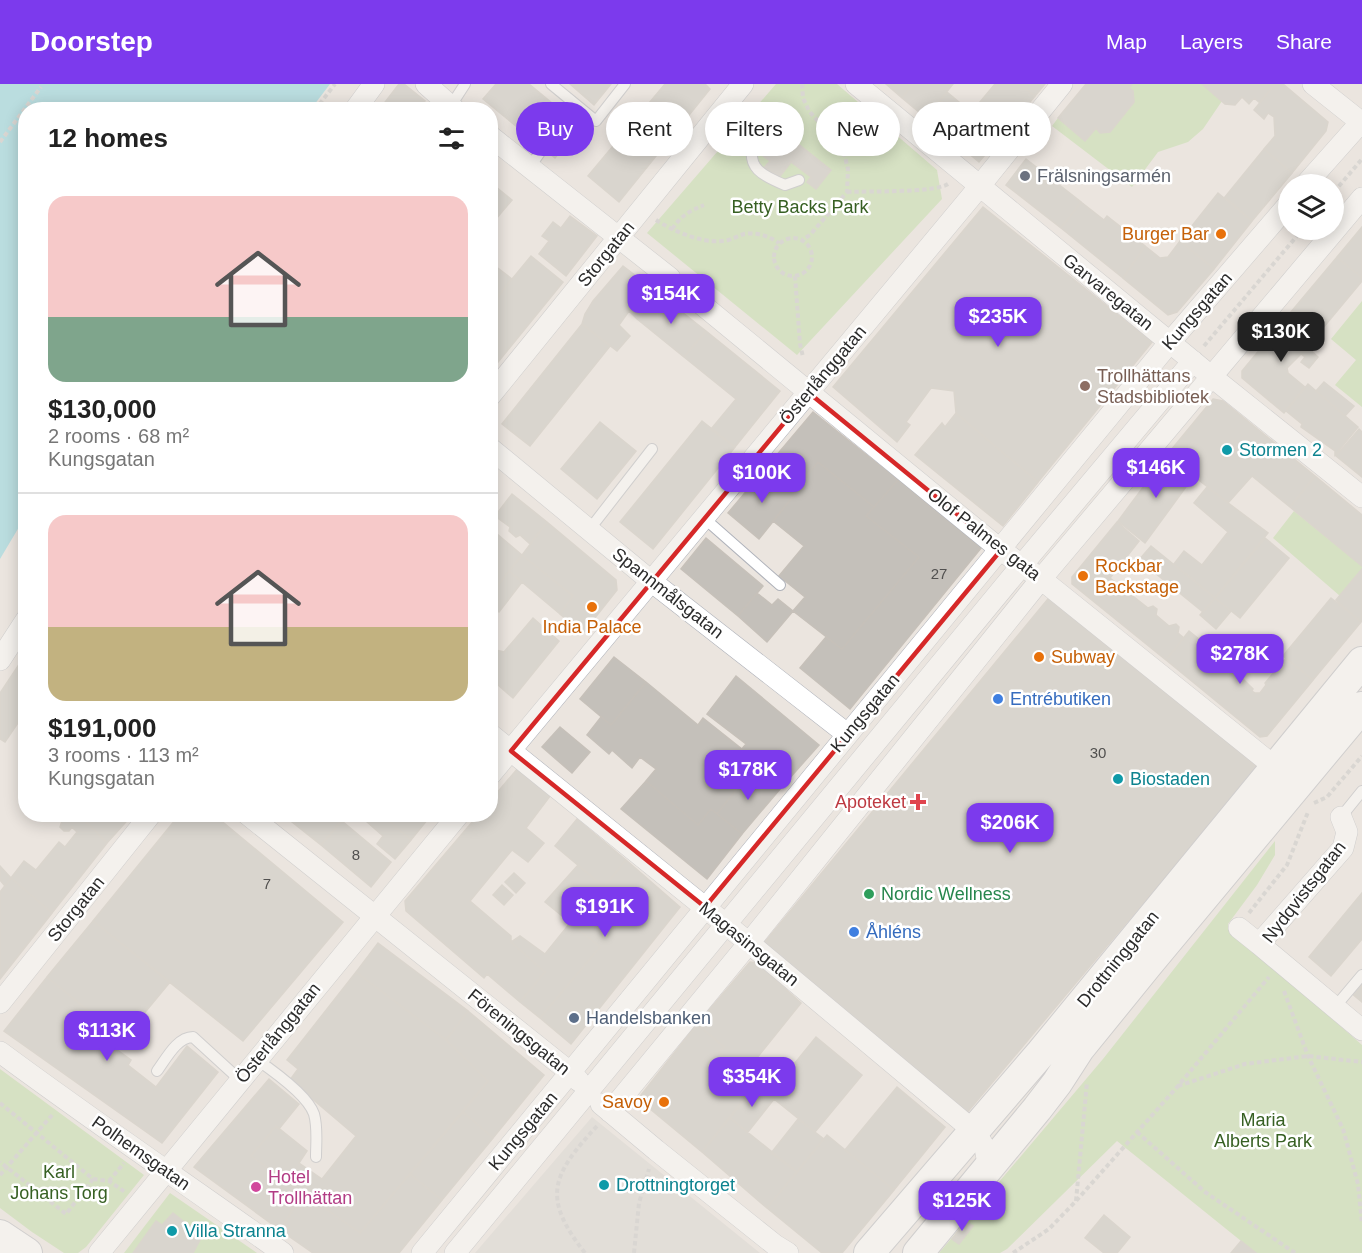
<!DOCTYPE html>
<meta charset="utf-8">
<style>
body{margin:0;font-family:Arial,sans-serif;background:#f6f6f6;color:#222;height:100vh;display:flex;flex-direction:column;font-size:22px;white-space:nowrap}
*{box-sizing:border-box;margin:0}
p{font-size:20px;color:#767676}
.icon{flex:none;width:33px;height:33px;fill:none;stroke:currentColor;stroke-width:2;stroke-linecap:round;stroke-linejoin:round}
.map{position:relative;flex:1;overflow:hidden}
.drawer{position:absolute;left:18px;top:18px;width:480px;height:720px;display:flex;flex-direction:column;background:#fff;border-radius:24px;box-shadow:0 3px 15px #0003}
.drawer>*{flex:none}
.banner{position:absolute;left:516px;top:18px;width:570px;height:54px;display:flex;gap:12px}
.buttons{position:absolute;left:1278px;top:90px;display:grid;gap:12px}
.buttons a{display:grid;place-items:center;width:66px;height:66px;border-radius:50%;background:#fff;box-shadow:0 3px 15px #0003;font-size:30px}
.price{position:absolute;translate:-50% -51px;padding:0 14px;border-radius:12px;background:#7c3aed;color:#fff;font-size:20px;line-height:39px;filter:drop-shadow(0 2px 3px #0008)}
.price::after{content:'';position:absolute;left:50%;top:36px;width:18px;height:14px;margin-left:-9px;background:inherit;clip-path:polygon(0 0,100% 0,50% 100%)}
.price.active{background:#222;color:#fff}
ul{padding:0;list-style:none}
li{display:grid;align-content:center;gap:12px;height:318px;padding:0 30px}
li+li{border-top:2px solid #e0e0e0}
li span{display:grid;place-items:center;height:186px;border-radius:18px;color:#555}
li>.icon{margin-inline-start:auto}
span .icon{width:108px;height:108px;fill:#fffc;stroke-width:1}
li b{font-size:26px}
h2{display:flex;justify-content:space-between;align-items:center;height:72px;padding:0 30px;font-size:26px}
.chip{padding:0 21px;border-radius:27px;background:#fff;box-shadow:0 3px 15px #0003;font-size:21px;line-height:54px}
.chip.active{background:#7c3aed;color:#fff}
header{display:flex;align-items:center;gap:36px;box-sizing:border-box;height:84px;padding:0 30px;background:#7c3aed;color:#fff}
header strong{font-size:28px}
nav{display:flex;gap:33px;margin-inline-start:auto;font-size:21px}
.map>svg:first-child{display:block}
.green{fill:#bcdba2}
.plaza{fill:#d8d4d1}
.water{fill:#7fd2e1}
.building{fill:#c4c0ba;stroke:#c6c0b9;stroke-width:1.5}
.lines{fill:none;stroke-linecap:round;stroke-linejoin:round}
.lane-casing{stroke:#afb2ba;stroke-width:12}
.street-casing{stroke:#afb2ba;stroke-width:22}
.secondary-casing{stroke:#afb2ba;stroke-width:32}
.path{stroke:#c4c4c4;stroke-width:4;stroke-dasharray:4.5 3;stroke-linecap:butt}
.lane{stroke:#fff;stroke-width:10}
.street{stroke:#fff;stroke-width:21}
.secondary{stroke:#fff;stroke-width:30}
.marked{fill:none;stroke:#d62828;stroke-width:4.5;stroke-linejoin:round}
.worship-dot{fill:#6b7280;stroke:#fff;stroke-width:2}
.food-dot{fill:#e8710a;stroke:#fff;stroke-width:2}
.education-dot{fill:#8d6e63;stroke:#fff;stroke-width:2}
.culture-dot{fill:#0f9aa8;stroke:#fff;stroke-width:2}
.shop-dot{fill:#3f7fe0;stroke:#fff;stroke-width:2}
.health-dot{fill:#e0444e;stroke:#fff;stroke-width:2}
.leisure-dot{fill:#2e9e5b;stroke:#fff;stroke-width:2}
.service-dot{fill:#5c6f8a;stroke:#fff;stroke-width:2}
.hotel-dot{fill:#d1479c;stroke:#fff;stroke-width:2}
.labels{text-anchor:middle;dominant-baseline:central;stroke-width:5;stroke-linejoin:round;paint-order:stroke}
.number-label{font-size:15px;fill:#51504f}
.worship-label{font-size:18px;fill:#5b616d;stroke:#fff;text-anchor:start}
.park-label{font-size:18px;fill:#376023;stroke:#fff}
.food-label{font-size:18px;fill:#c56008;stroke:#fff;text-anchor:end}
.street-label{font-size:18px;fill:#2b2b2b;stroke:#fff}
.education-label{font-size:18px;fill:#785e54;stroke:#fff;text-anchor:start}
.culture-label{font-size:18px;fill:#0d838f;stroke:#fff;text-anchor:start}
.shop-label{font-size:18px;fill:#366cbe;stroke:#fff;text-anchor:start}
.health-label{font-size:18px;fill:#be3a42;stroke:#fff;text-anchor:end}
.leisure-label{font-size:18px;fill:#27864d;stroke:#fff;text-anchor:start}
.service-label{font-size:18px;fill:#4e5e75;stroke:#fff;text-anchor:start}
.hotel-label{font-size:18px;fill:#b23c85;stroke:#fff;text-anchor:start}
</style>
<header>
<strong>Doorstep</strong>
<nav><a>Map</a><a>Layers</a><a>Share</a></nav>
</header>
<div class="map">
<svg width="1362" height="1169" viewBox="0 0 1362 1169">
<rect width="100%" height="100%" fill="#ebe5df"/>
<!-- green -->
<path class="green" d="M 776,0 L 837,0 L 937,86 L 942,115 L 797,271 L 647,149 Z
M 1132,0 L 1202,0 L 1222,17 L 1203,45 L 1188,58 L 1158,68 L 1132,103 L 1052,42 L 1058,34 L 1085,57 L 1096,44 L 1100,49 L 1110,48 L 1134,18 L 1133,8 L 1129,4 Z
M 1362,217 L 1362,323 L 1335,301 L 1356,276 L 1331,255 Z
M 1294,427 L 1362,482 L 1362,485 L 1340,512 L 1273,454 Z
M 1275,757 L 1275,771 L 1257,801 L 1228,840 L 1230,850 L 1272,882 L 1362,961 L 1362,1169 L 1256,1169 L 1117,1057 L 1007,1165 L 1000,1169 L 939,1169 L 1103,975 Z
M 0,985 L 144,1091 L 86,1163 L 78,1169 L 64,1169 L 32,1148 L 0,1124 Z
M 170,1109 L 257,1169 L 124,1169 Z"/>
<!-- plaza -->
<path class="plaza" d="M 592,1033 L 760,1169 L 475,1169 Z"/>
<!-- water -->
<path class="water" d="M 0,0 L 330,0 L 311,25 L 26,26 L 25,433 L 0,475 Z"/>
<!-- building -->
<path class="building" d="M 399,0 L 404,0 L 425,17 L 419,25 L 415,22 L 413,26 L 379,26 Z
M 496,0 L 529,0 L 581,43 L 555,74 L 483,15 Z
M 570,0 L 611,0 L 594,21 Z
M 665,0 L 705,0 L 710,5 L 619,118 L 588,92 Z
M 886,0 L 913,0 L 902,14 Z
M 913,0 L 953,0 L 926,34 L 902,14 Z
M 995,0 L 1020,0 L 1035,12 L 979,78 L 950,54 Z
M 1020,0 L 1045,0 L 1035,12 Z
M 1086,0 L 1132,0 L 1129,4 L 1133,7 L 1134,18 L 1110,48 L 1100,49 L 1096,44 L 1085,57 L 1058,34 Z
M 1202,0 L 1275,0 L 1260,19 L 1254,14 L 1249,20 L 1242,13 L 1235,21 L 1225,20 Z
M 1275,0 L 1283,0 L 1328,38 L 1326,47 L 1292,89 L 1264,65 L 1275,52 L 1274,33 L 1268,29 L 1264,35 L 1254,26 Z
M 947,8 L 971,28 L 950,54 L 926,34 Z
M 782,47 L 831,86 L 816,105 L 807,98 L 811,93 L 791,78 L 778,95 L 764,84 L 770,77 L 762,71 Z
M 1264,65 L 1292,89 L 1252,137 L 1225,113 Z
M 1026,75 L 1081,118 L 1061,144 L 1006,101 Z
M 490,98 L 512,116 L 490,142 Z
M 1218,109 L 1252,137 L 1214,185 L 1180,157 Z
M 1081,118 L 1104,136 L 1107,132 L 1145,162 L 1123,194 L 1061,144 Z
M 983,123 L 1152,258 L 1038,398 L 956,329 L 954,307 L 931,304 L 906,338 L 910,341 L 897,358 L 833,303 Z
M 570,132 L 597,152 L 566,192 L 539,170 L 549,157 L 542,152 L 553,138 L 561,144 Z
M 1362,143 L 1362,194 L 1337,173 Z
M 1180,157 L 1214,185 L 1177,228 L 1168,231 L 1123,194 L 1145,162 L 1160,174 L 1168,173 Z
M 531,172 L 563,198 L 490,288 L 490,222 Z
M 1337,173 L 1362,194 L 1362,197 L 1318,250 L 1291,228 Z
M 490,178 L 512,195 L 490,222 Z
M 623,182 L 658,209 L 637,235 L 629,227 L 619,241 L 630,252 L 617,267 L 582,240 L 585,230 L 593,217 Z
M 658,209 L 706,247 L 684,273 L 637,235 Z
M 1290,229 L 1318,251 L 1307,263 L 1318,273 L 1309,284 L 1301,278 L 1305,273 L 1301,270 L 1287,284 L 1288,289 L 1305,303 L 1284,329 L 1242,294 L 1242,287 Z
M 582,240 L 610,262 L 530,362 L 502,340 Z
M 706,247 L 780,307 L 735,363 L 711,345 L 736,315 L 684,273 Z
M 1324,298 L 1354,322 L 1345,332 L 1316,307 Z
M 1308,300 L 1358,343 L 1335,371 L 1335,367 L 1301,343 L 1302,340 L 1286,327 Z
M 1213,315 L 1223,317 L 1315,392 L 1290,423 L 1252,392 L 1228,419 L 1167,371 Z
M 813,328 L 898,396 L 874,423 L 818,378 L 793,408 L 765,385 Z
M 956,329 L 1038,398 L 1003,442 L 915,371 L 942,339 L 945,343 Z
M 702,337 L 735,363 L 653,465 L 620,438 Z
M 600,338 L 636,367 L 597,415 L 561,385 Z
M 1359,345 L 1362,348 L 1362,393 L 1336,372 Z
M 1167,371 L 1194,392 L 1145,459 L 1118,437 Z
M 818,378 L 874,423 L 866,432 L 919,473 L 842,565 L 793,527 L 805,513 L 779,492 L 804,462 L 773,437 L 795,410 L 793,408 Z
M 765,385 L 795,410 L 759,455 L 728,429 Z
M 1315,392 L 1362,431 L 1362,482 L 1290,423 Z
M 898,396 L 981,464 L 850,625 L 800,584 L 826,553 L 842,565 L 919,473 L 866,432 Z
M 1207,403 L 1268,449 L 1215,514 L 1174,480 L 1184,467 L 1202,481 L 1228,448 L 1194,419 Z
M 512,410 L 547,438 L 530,460 L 520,451 L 516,453 L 509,447 L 510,443 L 495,432 Z
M 547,438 L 616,496 L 617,506 L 583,549 L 560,530 L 573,512 L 522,471 Z
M 1117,438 L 1139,457 L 1110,494 L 1148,524 L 1153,522 L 1157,525 L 1156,531 L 1169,542 L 1176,540 L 1179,543 L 1178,549 L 1184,554 L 1166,576 L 1072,500 L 1072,493 Z
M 490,444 L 522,471 L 499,500 L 490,493 Z
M 706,454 L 763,502 L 738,532 L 681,485 Z
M 1265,454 L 1289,474 L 1240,534 L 1215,514 Z
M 1151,462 L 1215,514 L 1203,528 L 1139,476 Z
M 522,471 L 573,512 L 560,530 L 509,487 Z
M 1362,485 L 1362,537 L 1361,538 L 1336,516 Z
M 509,487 L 522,498 L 499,528 L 490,521 L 490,493 L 499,500 Z
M 757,509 L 772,521 L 778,515 L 793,527 L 767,558 L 738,532 Z
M 1052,510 L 1257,683 L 965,1031 L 764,859 Z
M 1215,514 L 1231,527 L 1216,545 L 1200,531 Z
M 1331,514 L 1361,538 L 1313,596 L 1283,572 Z
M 533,534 L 559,557 L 513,614 L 490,594 L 490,586 L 494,582 L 490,577 L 490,571 L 496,566 L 504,568 Z
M 1189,547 L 1199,555 L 1202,552 L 1209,554 L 1209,560 L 1206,564 L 1241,593 L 1253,605 L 1252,607 L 1255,609 L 1260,609 L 1266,601 L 1265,599 L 1286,574 L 1313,596 L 1267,652 L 1260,653 L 1166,576 Z
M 24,573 L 26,575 L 26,627 L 5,658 L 0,655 L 0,609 Z
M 614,573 L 646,598 L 611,641 L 580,615 Z
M 736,592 L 819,661 L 780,705 L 737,671 L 746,660 L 707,630 Z
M 646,598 L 698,641 L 703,634 L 742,665 L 737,671 L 753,684 L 717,730 L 711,725 L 698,741 L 646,697 L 656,685 L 640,673 L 632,684 L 612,666 L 609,670 L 587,651 L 601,633 L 611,641 Z
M 560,643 L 590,668 L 572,689 L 542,663 Z
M 518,684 L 550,712 L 526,744 L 544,759 L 528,778 L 512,766 L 470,817 L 511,852 L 511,858 L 545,888 L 520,918 L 487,890 L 484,894 L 406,827 L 405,817 L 479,730 L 490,730 L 490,717 Z
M 753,684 L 780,705 L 742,750 L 717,730 Z
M 646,697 L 698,741 L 711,725 L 742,750 L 707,795 L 621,725 Z
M 55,730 L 78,730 L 107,759 L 52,829 L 11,794 L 24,777 L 36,786 L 59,758 L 65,763 L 77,748 L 72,743 L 69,747 L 64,747 L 60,743 L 62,737 Z
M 78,730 L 133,730 L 107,759 Z
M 180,730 L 213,730 L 343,838 L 243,957 L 93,837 Z
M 282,730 L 347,730 L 321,761 Z
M 358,730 L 381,730 L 411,756 L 395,775 L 377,760 L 383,752 Z
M 381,730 L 432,730 L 411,756 Z
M 577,735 L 626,776 L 604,803 L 555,762 Z
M 342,737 L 391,778 L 371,803 L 321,761 Z
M 626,776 L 680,823 L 571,960 L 540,934 L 600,863 L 545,818 L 578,781 L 604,803 Z
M 0,782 L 11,794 L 5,802 L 0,796 Z
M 514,789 L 525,799 L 516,809 L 505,798 Z
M 11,794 L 52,829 L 0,895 L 0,808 Z
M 502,801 L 513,811 L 504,821 L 493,811 Z
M 1362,809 L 1362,855 L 1331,892 L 1309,873 Z
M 93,837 L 170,898 L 123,955 L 47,893 Z
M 570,839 L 600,863 L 540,934 L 520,918 L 545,888 L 511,858 L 520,852 L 545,870 Z
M 378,859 L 468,927 L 446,956 L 356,888 Z
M 750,878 L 757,879 L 801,919 L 744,990 L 718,969 L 724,963 L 697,940 Z
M 356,888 L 446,956 L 488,997 L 360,1149 L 251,1072 L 276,1042 L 307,1067 L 299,1079 L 322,1095 L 356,1052 L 290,996 L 298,985 L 287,976 Z
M 47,893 L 123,955 L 116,965 L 131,976 L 128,981 L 156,1003 L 187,962 L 218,988 L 162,1059 L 4,947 Z
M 1362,897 L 1362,918 L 1351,909 Z
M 468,927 L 544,991 L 493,1054 L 463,1028 L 488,997 L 446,956 Z
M 697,940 L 724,963 L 718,969 L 756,1000 L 702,1068 L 638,1015 Z
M 816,953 L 862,991 L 815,1048 L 769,1011 Z
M 269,995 L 299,1020 L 279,1045 L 276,1042 L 251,1072 L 303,1109 L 280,1146 L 194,1083 Z
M 756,1000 L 774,1015 L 748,1048 L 730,1034 Z
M 897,1003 L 945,1043 L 894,1106 L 845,1066 Z
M 463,1028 L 493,1054 L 442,1116 L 410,1090 Z
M 730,1034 L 797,1088 L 767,1124 L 702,1068 Z
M 798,1035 L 824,1055 L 797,1088 L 771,1069 Z
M 827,1051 L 894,1106 L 842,1169 L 822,1169 L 767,1124 Z
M 410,1090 L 442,1116 L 399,1169 L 313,1169 L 280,1146 L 303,1109 L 360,1149 Z
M 173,1129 L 202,1152 L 193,1169 L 133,1169 L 156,1137 L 162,1141 Z
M 1104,1131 L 1130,1153 L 1117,1169 L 1104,1169 L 1085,1154 Z
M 966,1137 L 973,1142 L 959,1160 L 952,1155 Z
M 1241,1157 L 1256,1169 L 1231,1169 Z"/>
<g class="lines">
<defs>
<path id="lane" d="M 551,0 L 596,37 L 625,0
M 446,16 L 454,17 L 465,0
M 721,27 L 754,57 C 745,84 763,92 785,101 L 799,96
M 567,32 L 576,21
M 530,83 L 543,64
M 704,434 L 780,501
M 589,446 L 652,365
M 1341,733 L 1362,707
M 1335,923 L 1362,891
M 256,975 C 272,986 308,1012 314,1030 C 318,1044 316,1059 316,1073
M 157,987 C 166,975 177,953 193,953 L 240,996"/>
<path id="street" d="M 426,0 L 455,26
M 856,0 L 1212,293 L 1362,413
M 1313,0 L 1362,39
M 355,26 L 374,0
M 490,52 L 670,194
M 1306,100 L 1362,37
M 694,214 L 1001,466 L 1041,495 L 1275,683
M 490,312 L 743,0
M 490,364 L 651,497 L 847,650
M 0,576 L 26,536
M 490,650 L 749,859 L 975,1048 L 985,1064 L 989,1084
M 490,691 L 970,114 L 1062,0
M 247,730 L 571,989 L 579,997
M 1341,733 L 1347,748 L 1343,764 L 1259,860 L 1362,946
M 1239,844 L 1259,860
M 0,919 L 151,730
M 0,968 C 93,1037 189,1102 283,1169
M 601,1020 L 656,1066 L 775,1161 L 788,1169
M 610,1028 L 749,859 L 1041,495 L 1362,114
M 99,1169 L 459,730
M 422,1169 L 1170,258 L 1288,121
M 455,1169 L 1022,481 L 1193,277"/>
<path id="secondary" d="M 0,1151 L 27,1169
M 869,1169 L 1041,969 L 1362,578
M 918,1169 L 1037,1025 L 1057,999 L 1079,965 L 1148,880 L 1362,623"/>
</defs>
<!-- lane casing -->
<use href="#lane" class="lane-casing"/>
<!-- street casing -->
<use href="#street" class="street-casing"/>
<!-- secondary casing -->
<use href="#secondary" class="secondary-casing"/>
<!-- path -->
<path class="path" d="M 802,0 L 803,14 L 809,27 L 843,65 L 848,85 L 847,108 L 810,151 L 802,156
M 315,26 L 335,0
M 0,58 L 41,3
M 847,108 C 867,107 934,109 948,100
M 1334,108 L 1362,75
M 656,136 C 673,147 701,159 722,157 C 730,157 737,152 744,150 C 757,148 769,152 779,159
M 672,145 C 681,132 689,127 704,121
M774 173a19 19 0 1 1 38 0a19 19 0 1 1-38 0Z
M 795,192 L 800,260 L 803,273
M 1204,262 L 1302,146
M 1314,719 L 1327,713 L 1362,672
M 1249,829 L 1287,781 L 1308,728
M 1284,907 L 1308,972 L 1343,1045 L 1358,1100 L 1362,1140
M 1178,1002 L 1245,980 L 1308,972 L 1362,978
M 0,1019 L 93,1095 L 66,1130 L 0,1078
M 1137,1048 L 1205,1108 L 1295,1169
M 0,1091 L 53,1030
M 93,1095 L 109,1097 L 125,1108
M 109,1097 L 124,1079
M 1076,1117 L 1087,998
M 585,1169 C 541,1113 552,1091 597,1042
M 634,1169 L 639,1119 L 649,1085
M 1013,1169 L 1049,1145 L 1076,1117 L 1178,1002 L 1269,893"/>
<!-- lane -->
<use href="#lane" class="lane"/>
<!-- street -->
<use href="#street" class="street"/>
<!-- secondary -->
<use href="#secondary" class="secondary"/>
</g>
<!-- marked area -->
<path d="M0 0H1362V1169H0ZM 809,309 L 1001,466 L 705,823 L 511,667 Z" fill="#ebe5df" fill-opacity=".55" fill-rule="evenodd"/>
<path class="marked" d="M 809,309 L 1001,466 L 705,823 L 511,667 Z"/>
<!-- markers -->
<circle class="worship-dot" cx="1025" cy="92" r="6"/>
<g class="food-dot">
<circle cx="1221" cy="150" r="6"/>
<circle cx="1083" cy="492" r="6"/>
<circle cx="592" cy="523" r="6"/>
<circle cx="1039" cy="573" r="6"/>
<circle cx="664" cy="1018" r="6"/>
</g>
<circle class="education-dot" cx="1085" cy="302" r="6"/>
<g class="culture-dot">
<circle cx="1227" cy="366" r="6"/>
<circle cx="1118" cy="695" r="6"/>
<circle cx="604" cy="1101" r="6"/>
<circle cx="172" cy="1147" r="6"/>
</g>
<g class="shop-dot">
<circle cx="998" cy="615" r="6"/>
<circle cx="854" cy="848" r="6"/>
</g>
<path class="health-dot" d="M915 709h6v6h6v6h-6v6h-6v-6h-6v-6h6z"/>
<circle class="leisure-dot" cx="869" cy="810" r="6"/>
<circle class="service-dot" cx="574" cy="934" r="6"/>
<circle class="hotel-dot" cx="256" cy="1103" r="6"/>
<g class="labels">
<!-- number labels -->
<g class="number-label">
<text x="939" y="489">27</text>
<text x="1098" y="668">30</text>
<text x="356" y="770">8</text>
<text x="267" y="799">7</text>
</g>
<!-- worship labels -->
<g class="worship-label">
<text x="1037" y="92">Frälsningsarmén</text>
</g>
<!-- park labels -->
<g class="park-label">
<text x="800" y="123">Betty Backs Park</text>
<text x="1263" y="1036">Maria<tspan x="1263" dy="21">Alberts Park</tspan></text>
<text x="59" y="1088">Karl<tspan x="59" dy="21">Johans Torg</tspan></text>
</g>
<!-- food labels -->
<g class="food-label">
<text x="1209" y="150">Burger Bar</text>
<text x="1095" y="482" text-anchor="start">Rockbar<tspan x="1095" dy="21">Backstage</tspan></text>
<text x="592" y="543" text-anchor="middle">India Palace</text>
<text x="1051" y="573" text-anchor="start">Subway</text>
<text x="652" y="1018">Savoy</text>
</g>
<!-- street labels -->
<g class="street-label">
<text transform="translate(606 170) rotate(-51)">Storgatan</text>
<text transform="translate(1108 208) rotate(39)">Garvaregatan</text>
<text transform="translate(1197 227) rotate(-49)">Kungsgatan</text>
<text transform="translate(823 291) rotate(-50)">Österlånggatan</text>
<text transform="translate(984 450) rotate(38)">Olof Palmes gata</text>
<text transform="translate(668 509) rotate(38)">Spannmålsgatan</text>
<text transform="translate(865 629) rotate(-50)">Kungsgatan</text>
<text transform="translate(1304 808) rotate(-52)">Nydqvistsgatan</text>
<text transform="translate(76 825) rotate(-51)">Storgatan</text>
<text transform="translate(749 860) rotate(39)">Magasinsgatan</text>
<text transform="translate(1118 875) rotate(-51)">Drottninggatan</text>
<text transform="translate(519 948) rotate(39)">Föreningsgatan</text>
<text transform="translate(278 949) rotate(-51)">Österlånggatan</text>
<text transform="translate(523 1047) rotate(-50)">Kungsgatan</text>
<text transform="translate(141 1069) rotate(35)">Polhemsgatan</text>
</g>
<!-- education labels -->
<g class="education-label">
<text x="1097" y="292">Trollhättans<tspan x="1097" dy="21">Stadsbibliotek</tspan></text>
</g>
<!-- culture labels -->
<g class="culture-label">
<text x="1239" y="366">Stormen 2</text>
<text x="1130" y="695">Biostaden</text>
<text x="616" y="1101">Drottningtorget</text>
<text x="184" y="1147">Villa Stranna</text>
</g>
<!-- shop labels -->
<g class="shop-label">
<text x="1010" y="615">Entrébutiken</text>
<text x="866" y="848">Åhléns</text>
</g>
<!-- health labels -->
<g class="health-label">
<text x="906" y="718">Apoteket</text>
</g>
<!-- leisure labels -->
<g class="leisure-label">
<text x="881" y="810">Nordic Wellness</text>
</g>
<!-- service labels -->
<g class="service-label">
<text x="586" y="934">Handelsbanken</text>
</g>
<!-- hotel labels -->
<g class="hotel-label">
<text x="268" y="1093">Hotel<tspan x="268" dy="21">Trollhättan</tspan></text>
</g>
</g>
</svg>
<div class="buttons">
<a><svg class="icon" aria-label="layers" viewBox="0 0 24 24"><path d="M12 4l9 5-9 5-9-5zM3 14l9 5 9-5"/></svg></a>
</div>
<b class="price" style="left:671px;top:241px">$154K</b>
<b class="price" style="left:998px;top:264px">$235K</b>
<b class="price active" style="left:1281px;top:279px">$130K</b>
<b class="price" style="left:1156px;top:415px">$146K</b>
<b class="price" style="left:762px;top:420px">$100K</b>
<b class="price" style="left:1240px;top:601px">$278K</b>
<b class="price" style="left:748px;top:717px">$178K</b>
<b class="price" style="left:1010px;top:770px">$206K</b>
<b class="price" style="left:605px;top:854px">$191K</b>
<b class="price" style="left:107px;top:978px">$113K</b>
<b class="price" style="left:752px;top:1024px">$354K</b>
<b class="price" style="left:962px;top:1148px">$125K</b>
<div class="banner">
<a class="chip active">Buy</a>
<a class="chip">Rent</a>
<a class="chip">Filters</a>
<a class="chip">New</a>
<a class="chip">Apartment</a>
</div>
<section class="drawer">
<h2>12 homes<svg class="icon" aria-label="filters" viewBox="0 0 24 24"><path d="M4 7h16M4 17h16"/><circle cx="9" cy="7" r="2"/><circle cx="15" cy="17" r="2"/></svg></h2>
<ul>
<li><span style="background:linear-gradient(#f6c9c9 65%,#7fa58c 0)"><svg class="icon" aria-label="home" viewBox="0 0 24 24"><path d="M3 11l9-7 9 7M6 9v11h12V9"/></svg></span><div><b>$130,000</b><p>2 rooms · 68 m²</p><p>Kungsgatan</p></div></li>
<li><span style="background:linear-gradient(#f6c9c9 60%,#c2b280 0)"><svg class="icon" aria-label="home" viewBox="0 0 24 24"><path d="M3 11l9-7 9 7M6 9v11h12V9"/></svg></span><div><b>$191,000</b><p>3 rooms · 113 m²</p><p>Kungsgatan</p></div></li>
</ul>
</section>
</div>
